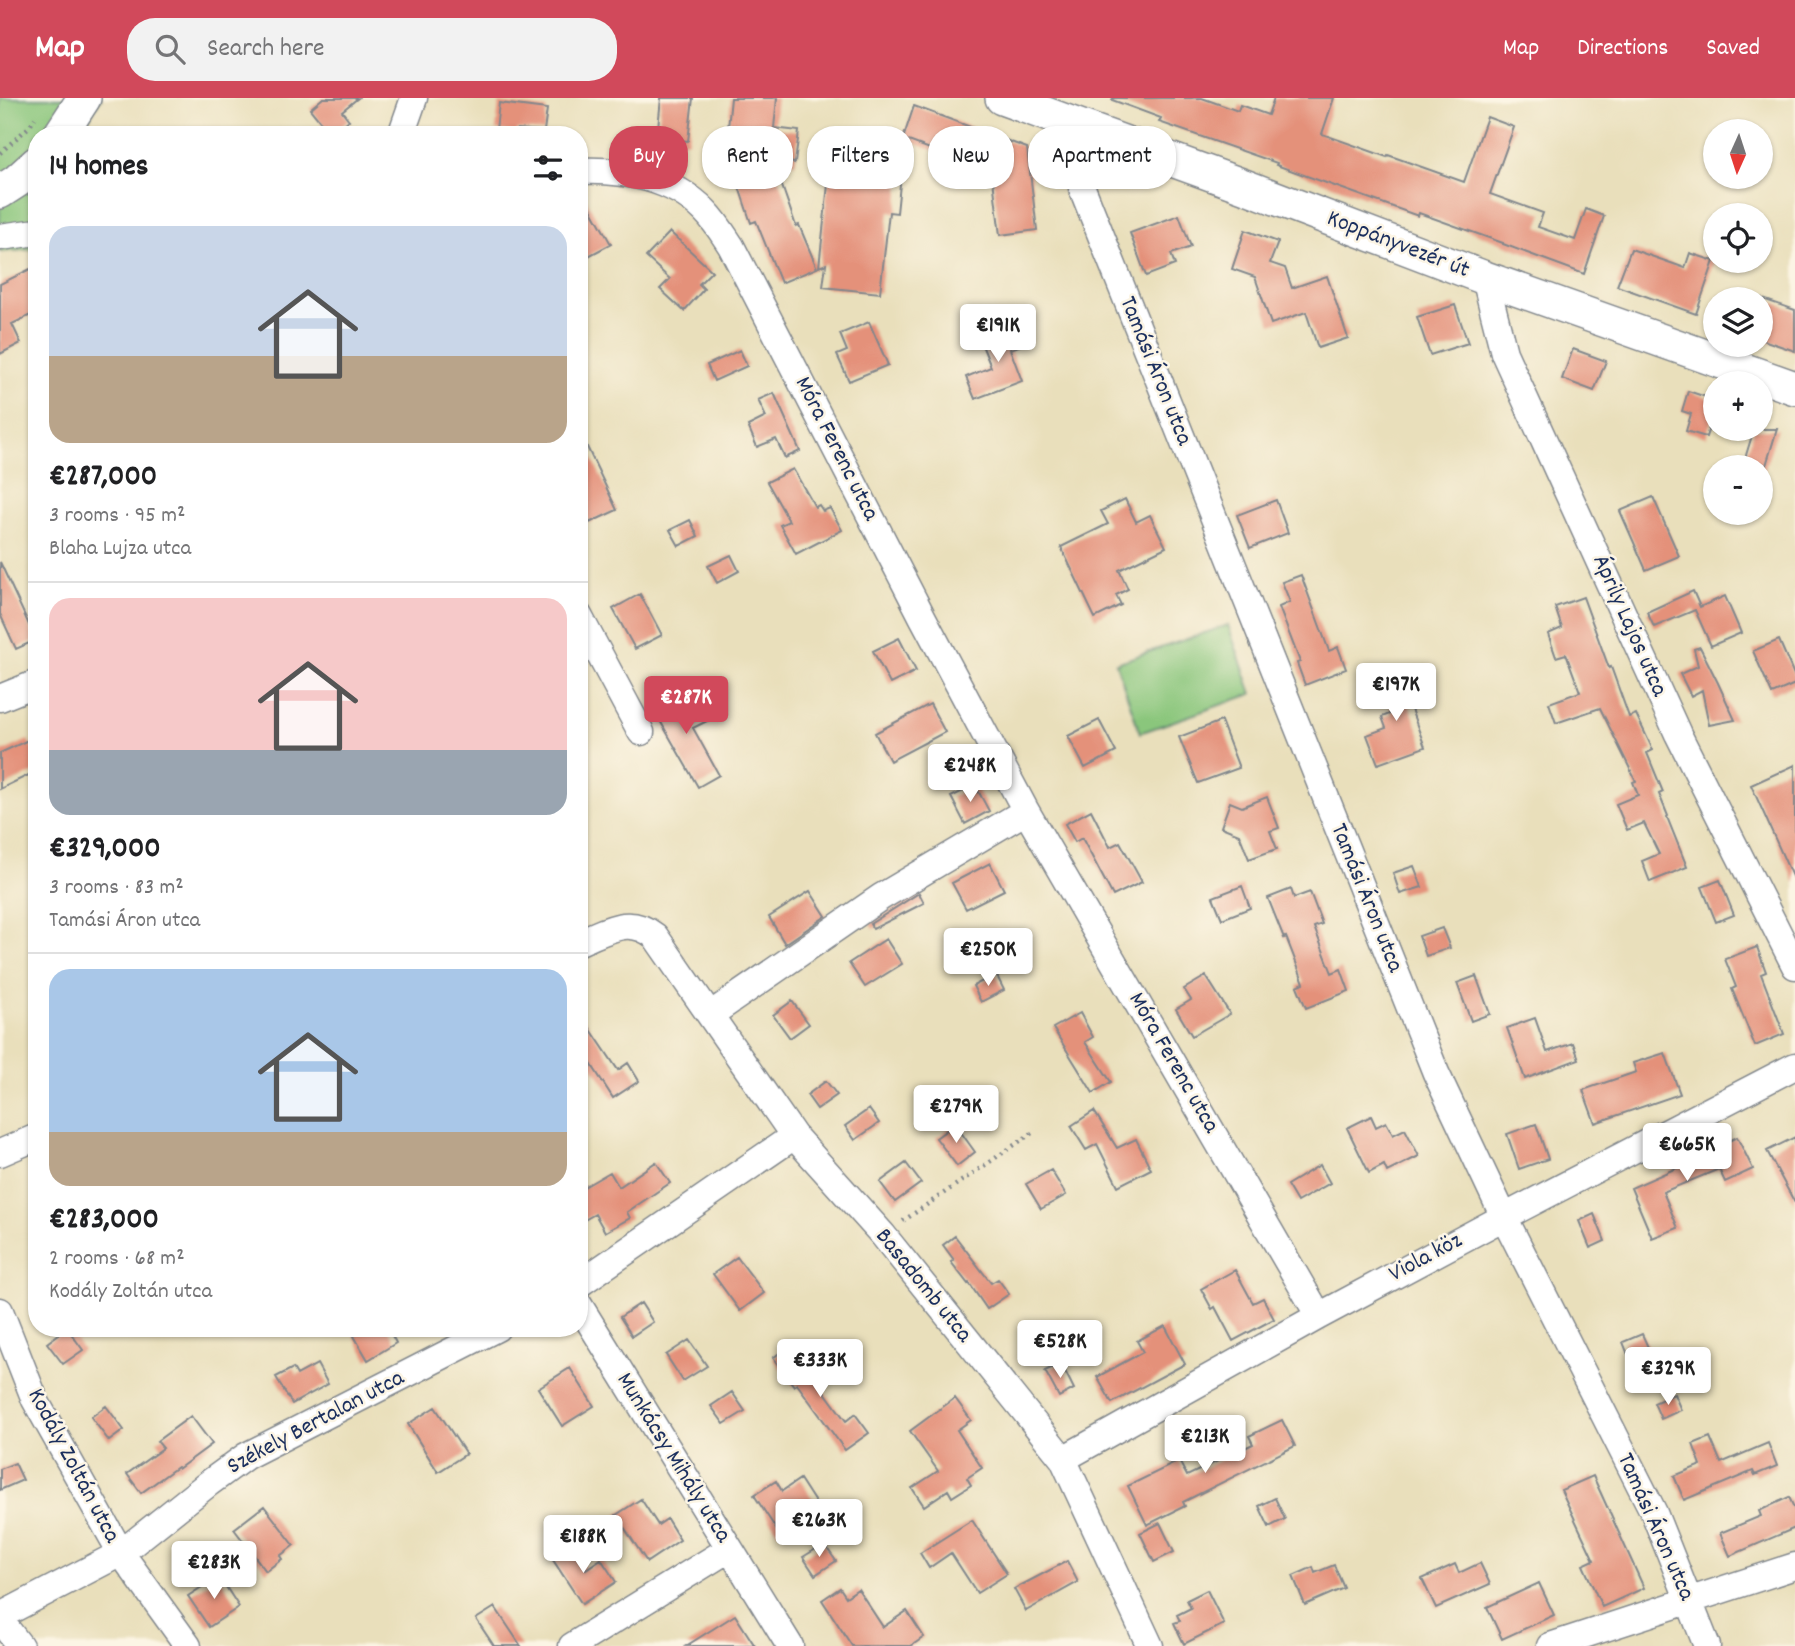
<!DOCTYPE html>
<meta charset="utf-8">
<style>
body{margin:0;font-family:Dekko,sans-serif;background:#f2f2f2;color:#202124;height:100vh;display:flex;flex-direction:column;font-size:26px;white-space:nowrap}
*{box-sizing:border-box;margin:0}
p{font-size:23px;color:#757577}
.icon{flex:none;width:38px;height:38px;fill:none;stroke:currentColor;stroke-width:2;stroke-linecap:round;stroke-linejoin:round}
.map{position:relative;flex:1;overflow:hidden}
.panel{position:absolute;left:28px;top:28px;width:560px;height:1211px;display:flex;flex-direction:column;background:#fff;border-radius:28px;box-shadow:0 2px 5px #0004}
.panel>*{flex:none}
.guide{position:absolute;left:609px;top:28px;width:665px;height:63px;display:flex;gap:14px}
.needle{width:46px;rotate:183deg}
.buttons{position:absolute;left:1703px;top:21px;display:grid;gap:14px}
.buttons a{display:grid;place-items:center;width:70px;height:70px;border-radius:50%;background:#fff;box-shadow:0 2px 5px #0004;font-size:35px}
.price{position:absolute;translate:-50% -60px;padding:0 16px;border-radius:7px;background:#fff;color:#222;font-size:23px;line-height:46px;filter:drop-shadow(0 2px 4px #0008)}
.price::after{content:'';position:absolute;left:50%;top:42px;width:21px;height:16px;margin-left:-10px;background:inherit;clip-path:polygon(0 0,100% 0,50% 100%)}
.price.on{background:#d1495b;color:#fff}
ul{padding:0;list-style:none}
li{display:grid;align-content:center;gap:14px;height:371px;padding:0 21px}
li+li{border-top:2px solid #e0e0e0}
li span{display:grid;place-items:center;height:217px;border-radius:21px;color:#555}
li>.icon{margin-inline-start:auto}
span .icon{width:126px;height:126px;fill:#fffc;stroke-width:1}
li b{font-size:30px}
h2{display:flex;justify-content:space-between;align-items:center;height:84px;padding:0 21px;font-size:30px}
.chip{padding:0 24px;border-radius:28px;background:#fff;box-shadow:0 2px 5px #0004;font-size:24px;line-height:63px}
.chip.on{background:#d1495b;color:#fff}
header{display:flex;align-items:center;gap:42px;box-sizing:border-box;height:98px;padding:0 35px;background:#d1495b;color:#fff}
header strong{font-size:33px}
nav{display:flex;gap:38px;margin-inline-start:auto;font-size:24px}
.search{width:490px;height:63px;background:#f2f2f2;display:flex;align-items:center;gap:18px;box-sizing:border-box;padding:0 24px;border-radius:28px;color:#757577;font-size:26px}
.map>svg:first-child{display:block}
.green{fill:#8ac67c;stroke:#527a6d;stroke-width:2}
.building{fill:#e4917a}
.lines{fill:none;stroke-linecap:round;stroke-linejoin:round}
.minor-casing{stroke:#82878c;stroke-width:29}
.tertiary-casing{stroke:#82878c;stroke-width:36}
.path{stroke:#82878c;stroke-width:4.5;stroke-dasharray:2 5;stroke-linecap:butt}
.minor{stroke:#fff;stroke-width:26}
.tertiary{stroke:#fff;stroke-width:33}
.labels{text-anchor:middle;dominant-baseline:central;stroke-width:5;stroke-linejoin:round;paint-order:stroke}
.street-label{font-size:24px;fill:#1b2f5e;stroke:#fcf5e5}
</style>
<header>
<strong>Map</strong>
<div class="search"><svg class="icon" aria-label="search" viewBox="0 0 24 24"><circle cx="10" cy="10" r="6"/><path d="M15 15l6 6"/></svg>Search here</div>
<nav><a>Map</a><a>Directions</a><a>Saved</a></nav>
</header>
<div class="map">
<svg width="1795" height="1548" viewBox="0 0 1795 1548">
<rect width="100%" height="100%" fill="#fcf5e5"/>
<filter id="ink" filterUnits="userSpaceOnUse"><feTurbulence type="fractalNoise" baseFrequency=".0143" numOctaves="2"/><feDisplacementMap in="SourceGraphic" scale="14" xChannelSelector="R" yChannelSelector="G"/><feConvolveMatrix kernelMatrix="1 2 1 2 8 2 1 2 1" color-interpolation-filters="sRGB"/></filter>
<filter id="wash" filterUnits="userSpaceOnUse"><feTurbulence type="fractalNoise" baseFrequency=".00686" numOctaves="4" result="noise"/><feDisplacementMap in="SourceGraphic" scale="28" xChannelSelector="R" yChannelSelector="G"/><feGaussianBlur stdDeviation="1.57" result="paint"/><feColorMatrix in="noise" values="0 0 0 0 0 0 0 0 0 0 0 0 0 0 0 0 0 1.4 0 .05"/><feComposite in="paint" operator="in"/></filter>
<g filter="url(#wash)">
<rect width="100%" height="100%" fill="#e9dfbb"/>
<!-- green -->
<path class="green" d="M 0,0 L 101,0 L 79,37 L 37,37 L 37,151 L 0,154 Z
M 1228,527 L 1252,596 L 1140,635 L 1116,565 Z"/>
<g id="blocks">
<!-- building -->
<path class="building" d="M 323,0 L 358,0 L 342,13 L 349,22 L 331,37 L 310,11 Z
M 661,0 L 693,0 L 688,43 L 657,40 Z
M 731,0 L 777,0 L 774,30 L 799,33 L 795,65 L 773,62 L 796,128 L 799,127 L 817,170 L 781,185 L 756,123 L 751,125 L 726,50 Z
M 1113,0 L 1202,0 L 1238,13 L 1240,7 L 1268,17 L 1274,0 L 1334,0 L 1322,36 L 1387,59 L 1388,57 L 1464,84 L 1487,19 L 1514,29 L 1490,96 L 1543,115 L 1538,129 L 1575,142 L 1586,111 L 1604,118 L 1584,176 L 1503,146 L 1503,145 L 1419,115 L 1418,118 L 1276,67 L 1277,65 L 1159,24 L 1161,20 L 1112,2 Z
M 499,5 L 547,11 L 544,33 L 517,31 L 517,35 L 496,32 Z
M 914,8 L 1027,50 L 1037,132 L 1000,137 L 992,74 L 903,41 Z
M 831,59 L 902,67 L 897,115 L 889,114 L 880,195 L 823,189 L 826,166 L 819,169 Z
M 579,89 L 611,146 L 579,163 Z
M 1179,117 L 1191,149 L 1171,156 L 1175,167 L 1146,178 L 1130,135 Z
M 1245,132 L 1278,144 L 1270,165 L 1285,170 L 1292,190 L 1327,178 L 1348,240 L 1318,250 L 1306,214 L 1271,226 L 1255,179 L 1232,171 Z
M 670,134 L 712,173 L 699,186 L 704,191 L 684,213 L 660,191 L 670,181 L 646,159 Z
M 1631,151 L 1685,170 L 1690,155 L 1714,163 L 1696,216 L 1617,188 Z
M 30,171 L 37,185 L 37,214 L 12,226 L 21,245 L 0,256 L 0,186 Z
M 1760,200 L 1795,212 L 1795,253 L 1760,241 Z
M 1455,207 L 1468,245 L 1430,257 L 1417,219 Z
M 869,224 L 888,267 L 849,283 L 837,257 L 847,253 L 840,236 Z
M 1018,228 L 1025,246 L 1010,251 L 1022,283 L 975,301 L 966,279 L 991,269 L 980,242 Z
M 1573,251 L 1606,263 L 1594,293 L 1562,281 Z
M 740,252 L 747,268 L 714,283 L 707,267 Z
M 1688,293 L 1715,302 L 1715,311 L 1706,339 L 1686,333 L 1691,316 L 1682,313 Z
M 774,295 L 800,353 L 785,360 L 776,341 L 757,349 L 748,328 L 766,319 L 758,302 Z
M 1754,331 L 1777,331 L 1764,374 L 1760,373 L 1760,369 L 1749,369 L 1743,367 Z
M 579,332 L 617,412 L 589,425 L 587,419 L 579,422 Z
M 793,371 L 815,409 L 819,407 L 823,413 L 830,410 L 842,432 L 796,456 L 780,427 L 789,423 L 767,384 Z
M 1653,399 L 1679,458 L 1646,472 L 1620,413 Z
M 1125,401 L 1136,424 L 1150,417 L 1166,449 L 1119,472 L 1128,491 L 1116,497 L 1121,507 L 1095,520 L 1061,449 L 1108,426 L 1101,413 Z
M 1276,402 L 1288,435 L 1250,450 L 1237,417 Z
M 690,422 L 698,438 L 679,448 L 670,432 Z
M 731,457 L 739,473 L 717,485 L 708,468 Z
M 0,464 L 36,542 L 16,551 L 0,516 Z
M 1301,477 L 1329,553 L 1338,549 L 1346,571 L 1305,587 L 1297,565 L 1300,564 L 1279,509 L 1290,504 L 1282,484 Z
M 1693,493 L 1700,509 L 1725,498 L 1741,535 L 1711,548 L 1695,512 L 1654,529 L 1647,514 Z
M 640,496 L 662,537 L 635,551 L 613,511 Z
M 1583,499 L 1609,570 L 1611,569 L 1629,619 L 1636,616 L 1653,652 L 1647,655 L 1663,694 L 1659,696 L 1668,718 L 1667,719 L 1687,769 L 1650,784 L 1642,763 L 1659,756 L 1644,725 L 1627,732 L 1616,706 L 1638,697 L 1633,684 L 1636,683 L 1600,610 L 1556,625 L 1549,605 L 1580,594 L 1566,556 L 1556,559 L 1548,536 L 1562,530 L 1555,509 Z
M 899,540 L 916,573 L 890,586 L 873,553 Z
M 1779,542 L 1795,579 L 1795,586 L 1772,596 L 1753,553 Z
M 1700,549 L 1718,585 L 1735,622 L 1709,627 L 1702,592 L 1691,598 L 1680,576 L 1698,568 L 1694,551 Z
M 1396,571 L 1425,649 L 1378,666 L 1367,637 L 1386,630 L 1382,619 L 1392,615 L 1378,577 Z
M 677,594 L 688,613 L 701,607 L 709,622 L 693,630 L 719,677 L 698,689 L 651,607 Z
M 930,606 L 945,634 L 890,663 L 875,635 Z
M 1099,622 L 1116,654 L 1085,670 L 1068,638 Z
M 1221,623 L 1239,670 L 1198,685 L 1179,639 Z
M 28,642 L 37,659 L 37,673 L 0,691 L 0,655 Z
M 1795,667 L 1795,785 L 1751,687 Z
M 975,687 L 989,713 L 965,726 L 951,699 Z
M 1267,699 L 1279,730 L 1270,733 L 1277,751 L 1249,761 L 1239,736 L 1221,729 L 1230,704 L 1242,709 Z
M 1091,712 L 1110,749 L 1120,744 L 1142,784 L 1113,798 L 1082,740 L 1075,744 L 1065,726 Z
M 990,765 L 1004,792 L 966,811 L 952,785 Z
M 1414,768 L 1422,789 L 1400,796 L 1393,775 Z
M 1720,782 L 1734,817 L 1716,824 L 1702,789 Z
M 1242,788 L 1250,810 L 1222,821 L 1213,799 Z
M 1291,791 L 1294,800 L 1310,794 L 1322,826 L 1314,829 L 1332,875 L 1341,871 L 1349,893 L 1306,910 L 1297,888 L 1304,885 L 1286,839 L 1284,840 L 1268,800 Z
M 810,793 L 826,818 L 785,846 L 769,819 Z
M 919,795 L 924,805 L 873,831 L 870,826 Z
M 1442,830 L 1450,850 L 1426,858 L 1419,838 Z
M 886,841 L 902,866 L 865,889 L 849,865 Z
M 1757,849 L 1766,874 L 1761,876 L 1784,936 L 1755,948 L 1732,891 L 1736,889 L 1725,861 Z
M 996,876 L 1004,892 L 981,904 L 973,888 Z
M 1206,878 L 1230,916 L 1192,938 L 1176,911 L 1191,902 L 1184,891 Z
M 1476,878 L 1490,916 L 1471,923 L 1457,885 Z
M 792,903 L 809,926 L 790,940 L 773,917 Z
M 579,914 L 618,972 L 628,965 L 639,983 L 613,1000 L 579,947 Z
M 1080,915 L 1093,939 L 1085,944 L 1111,984 L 1093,995 L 1053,930 Z
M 1535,920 L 1547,954 L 1573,945 L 1579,961 L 1525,981 L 1507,930 Z
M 1665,955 L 1680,996 L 1595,1025 L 1583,992 L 1636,974 L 1633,965 Z
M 826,983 L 837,997 L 817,1011 L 807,997 Z
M 869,1011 L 879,1025 L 855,1042 L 845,1028 Z
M 1094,1013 L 1117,1050 L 1136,1041 L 1151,1071 L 1118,1088 L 1097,1046 L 1086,1052 L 1071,1028 Z
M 1371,1018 L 1376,1029 L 1386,1024 L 1393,1037 L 1405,1031 L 1419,1058 L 1387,1074 L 1384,1067 L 1369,1075 L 1347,1030 Z
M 955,1026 L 975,1054 L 957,1068 L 936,1040 Z
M 1536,1026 L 1548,1061 L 1519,1071 L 1507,1036 Z
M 1737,1039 L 1753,1071 L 1725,1084 L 1719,1071 L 1663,1094 L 1678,1130 L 1652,1140 L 1631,1090 L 1711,1055 L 1710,1052 Z
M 1795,1039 L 1795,1105 L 1767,1053 Z
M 656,1064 L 670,1085 L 627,1114 L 630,1120 L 605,1134 L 595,1116 L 579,1125 L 579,1092 L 610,1074 L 619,1089 Z
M 906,1065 L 921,1085 L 895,1104 L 880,1084 Z
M 1320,1067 L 1330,1085 L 1297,1104 L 1287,1087 Z
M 1051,1072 L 1066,1097 L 1041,1111 L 1026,1086 Z
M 1594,1116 L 1605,1143 L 1590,1150 L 1579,1123 Z
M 955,1138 L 991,1185 L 998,1181 L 1009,1196 L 987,1211 L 969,1185 L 968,1186 L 951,1164 L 954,1162 L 943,1147 Z
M 737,1159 L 764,1195 L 740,1213 L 713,1176 Z
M 1235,1172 L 1253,1205 L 1263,1200 L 1274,1221 L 1233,1243 L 1215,1209 L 1212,1211 L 1201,1191 Z
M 641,1205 L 653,1224 L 632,1238 L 620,1219 Z
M 1165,1228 L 1185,1266 L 1112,1305 L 1097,1279 L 1143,1254 L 1137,1243 Z
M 67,1230 L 83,1252 L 63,1266 L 47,1245 Z
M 367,1230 L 388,1230 L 396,1245 L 368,1262 L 354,1238 Z
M 1642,1236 L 1651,1256 L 1631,1264 L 1623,1244 Z
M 689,1242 L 707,1268 L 683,1283 L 666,1257 Z
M 790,1247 L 846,1323 L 855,1316 L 869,1335 L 845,1352 L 797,1286 L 794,1288 L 773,1260 Z
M 1061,1265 L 1074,1291 L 1059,1299 L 1045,1273 Z
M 317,1266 L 328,1286 L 292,1306 L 276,1279 L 293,1270 L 297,1277 Z
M 570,1270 L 594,1308 L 562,1328 L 538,1290 Z
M 732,1294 L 745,1313 L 724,1326 L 711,1308 Z
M 1674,1296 L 1681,1312 L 1661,1321 L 1654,1305 Z
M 955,1300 L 971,1322 L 957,1332 L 982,1370 L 967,1380 L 971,1387 L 952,1399 L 948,1392 L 924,1408 L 912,1390 L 938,1373 L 910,1333 Z
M 106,1308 L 124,1332 L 109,1343 L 91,1319 Z
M 435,1309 L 466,1356 L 438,1374 L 408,1326 Z
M 191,1318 L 212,1346 L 178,1371 L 177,1369 L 141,1395 L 127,1376 L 163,1350 L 157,1343 Z
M 1282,1322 L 1295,1348 L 1183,1404 L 1185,1408 L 1147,1427 L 1128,1388 L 1179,1363 L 1187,1378 L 1253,1346 L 1249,1338 Z
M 1710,1339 L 1721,1365 L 1768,1345 L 1777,1368 L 1755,1377 L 1753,1373 L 1684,1402 L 1674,1378 L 1701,1367 L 1693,1346 Z
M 15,1365 L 23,1382 L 0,1392 L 0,1371 Z
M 1593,1378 L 1644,1490 L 1602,1509 L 1583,1467 L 1594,1462 L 1561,1392 Z
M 800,1381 L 818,1409 L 778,1434 L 754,1397 L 776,1383 L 782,1393 Z
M 1789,1399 L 1795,1412 L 1795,1430 L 1730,1458 L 1720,1435 L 1761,1418 L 1759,1413 Z
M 1275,1400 L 1285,1421 L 1269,1429 L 1259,1408 Z
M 641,1401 L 658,1427 L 667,1421 L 680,1442 L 647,1464 L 616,1417 Z
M 264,1408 L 294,1447 L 280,1458 L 282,1461 L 266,1473 L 234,1431 Z
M 972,1422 L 1007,1476 L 977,1495 L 951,1455 L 929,1470 L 920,1455 Z
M 1160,1425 L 1174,1454 L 1154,1464 L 1140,1435 Z
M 824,1446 L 836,1463 L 815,1477 L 803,1459 Z
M 570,1447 L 586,1471 L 601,1461 L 616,1484 L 582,1506 L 551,1459 Z
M 1067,1463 L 1078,1484 L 1026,1513 L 1014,1491 Z
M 1480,1465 L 1490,1486 L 1436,1510 L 1422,1481 L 1455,1466 L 1459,1475 Z
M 1334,1467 L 1344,1490 L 1305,1507 L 1293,1478 L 1313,1469 L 1315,1475 Z
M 219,1478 L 239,1509 L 209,1529 L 188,1498 Z
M 1539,1485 L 1554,1517 L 1502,1541 L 1487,1509 Z
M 840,1490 L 846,1499 L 858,1491 L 883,1529 L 907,1513 L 924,1539 L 911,1548 L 852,1548 L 822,1502 Z
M 1207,1492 L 1224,1526 L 1184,1546 L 1174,1525 L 1180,1523 L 1177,1517 L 1191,1510 L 1187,1502 Z
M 495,1509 L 521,1548 L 494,1548 L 476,1521 Z
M 735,1517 L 755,1548 L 686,1548 Z"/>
</g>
</g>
<g filter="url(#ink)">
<use href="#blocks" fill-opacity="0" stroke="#82878c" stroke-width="2"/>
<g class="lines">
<defs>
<path id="minor" d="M 1089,32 L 1082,90 L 1436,975 L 1504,1119 L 1654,1415 L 1707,1548
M 401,37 L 414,0
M 579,73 C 624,71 673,80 705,113 C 716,124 723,136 731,148 L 923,520 L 1026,713 L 1319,1218
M 0,139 L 37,134
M 1485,180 L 1504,255 L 1678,636 L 1795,868
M 579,518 L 641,634
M 0,600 L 37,585
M 579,844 C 607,833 628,817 655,838 L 794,1038 L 883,1137 L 1063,1361 L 1150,1548
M 710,917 L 881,799 L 1026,713
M 0,1055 L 37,1039
M 579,1186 L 794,1038
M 579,1207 L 790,1548
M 0,1213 L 35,1302 L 121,1455 L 188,1548
M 1063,1361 L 1319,1218 L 1504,1119 L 1795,968
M 0,1518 L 121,1455 L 209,1385 L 246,1358 L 497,1230
M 0,1522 L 20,1548
M 572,1548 L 729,1451
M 1550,1548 L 1795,1468"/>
<path id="tertiary" d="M 1002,0 L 1244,88 L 1485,180 L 1795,290
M 60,37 L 84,0
M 0,94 L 17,83 L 37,65"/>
</defs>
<!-- minor casing -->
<use href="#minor" class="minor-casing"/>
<!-- tertiary casing -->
<use href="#tertiary" class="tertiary-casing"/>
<!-- path -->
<path class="path" d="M 0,55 L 30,28 L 35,20
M 903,1123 L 1032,1035"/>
<!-- minor -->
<use href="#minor" class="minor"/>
<!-- tertiary -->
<use href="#tertiary" class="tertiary"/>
</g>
</g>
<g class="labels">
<!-- street labels -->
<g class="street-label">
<text transform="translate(1398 147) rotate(21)">Koppányvezér út</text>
<text transform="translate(1155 273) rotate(68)">Tamási Áron utca</text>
<text transform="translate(836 351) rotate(63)">Móra Ferenc utca</text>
<text transform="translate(1629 528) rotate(66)">Áprily Lajos utca</text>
<text transform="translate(1366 800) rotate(68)">Tamási Áron utca</text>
<text transform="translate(1173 965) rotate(60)">Móra Ferenc utca</text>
<text transform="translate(1426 1160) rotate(-28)">Viola köz</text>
<text transform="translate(923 1188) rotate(51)">Basadomb utca</text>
<text transform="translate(316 1325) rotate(-28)">Székely Bertalan utca</text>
<text transform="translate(673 1360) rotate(58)">Munkácsy Mihály utca</text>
<text transform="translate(73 1368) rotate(62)">Kodály Zoltán utca</text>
<text transform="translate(1655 1429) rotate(66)">Tamási Áron utca</text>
</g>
</g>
</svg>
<div class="buttons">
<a><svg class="needle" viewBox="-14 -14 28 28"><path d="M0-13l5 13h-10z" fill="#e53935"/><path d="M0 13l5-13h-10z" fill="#757577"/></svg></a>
<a><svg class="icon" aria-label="locate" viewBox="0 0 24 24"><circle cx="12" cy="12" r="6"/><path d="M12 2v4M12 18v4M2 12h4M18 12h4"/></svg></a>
<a><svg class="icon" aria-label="layers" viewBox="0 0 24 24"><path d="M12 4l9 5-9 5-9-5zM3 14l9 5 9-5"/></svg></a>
<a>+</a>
<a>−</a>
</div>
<b class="price" style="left:998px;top:266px">€191K</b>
<b class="price" style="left:1396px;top:625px">€197K</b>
<b class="price on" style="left:686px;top:638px">€287K</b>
<b class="price" style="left:970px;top:706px">€248K</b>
<b class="price" style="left:988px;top:890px">€250K</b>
<b class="price" style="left:956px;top:1047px">€279K</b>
<b class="price" style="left:1687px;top:1085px">€665K</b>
<b class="price" style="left:1060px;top:1282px">€528K</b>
<b class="price" style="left:820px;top:1301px">€333K</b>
<b class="price" style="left:1668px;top:1309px">€329K</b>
<b class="price" style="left:1205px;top:1377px">€213K</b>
<b class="price" style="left:819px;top:1461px">€263K</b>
<b class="price" style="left:583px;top:1477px">€188K</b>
<b class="price" style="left:214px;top:1503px">€283K</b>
<div class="guide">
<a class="chip on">Buy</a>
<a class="chip">Rent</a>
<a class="chip">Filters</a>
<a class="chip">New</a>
<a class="chip">Apartment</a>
</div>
<section class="panel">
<h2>14 homes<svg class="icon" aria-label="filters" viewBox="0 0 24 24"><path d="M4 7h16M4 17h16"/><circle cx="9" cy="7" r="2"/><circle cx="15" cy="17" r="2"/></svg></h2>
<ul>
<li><span style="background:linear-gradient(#c9d6e8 60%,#b9a48a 0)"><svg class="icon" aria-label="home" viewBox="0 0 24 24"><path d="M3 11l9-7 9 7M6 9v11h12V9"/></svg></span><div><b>€287,000</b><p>3 rooms · 95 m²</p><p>Blaha Lujza utca</p></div></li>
<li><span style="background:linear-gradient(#f6c9c9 70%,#9aa5b1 0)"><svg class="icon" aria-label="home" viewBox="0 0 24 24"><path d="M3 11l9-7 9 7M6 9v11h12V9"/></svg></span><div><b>€329,000</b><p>3 rooms · 83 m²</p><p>Tamási Áron utca</p></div></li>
<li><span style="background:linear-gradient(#a9c7e8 75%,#b9a48a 0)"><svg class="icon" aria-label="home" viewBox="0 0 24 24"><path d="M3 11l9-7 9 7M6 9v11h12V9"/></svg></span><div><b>€283,000</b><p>2 rooms · 68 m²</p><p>Kodály Zoltán utca</p></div></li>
</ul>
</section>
</div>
